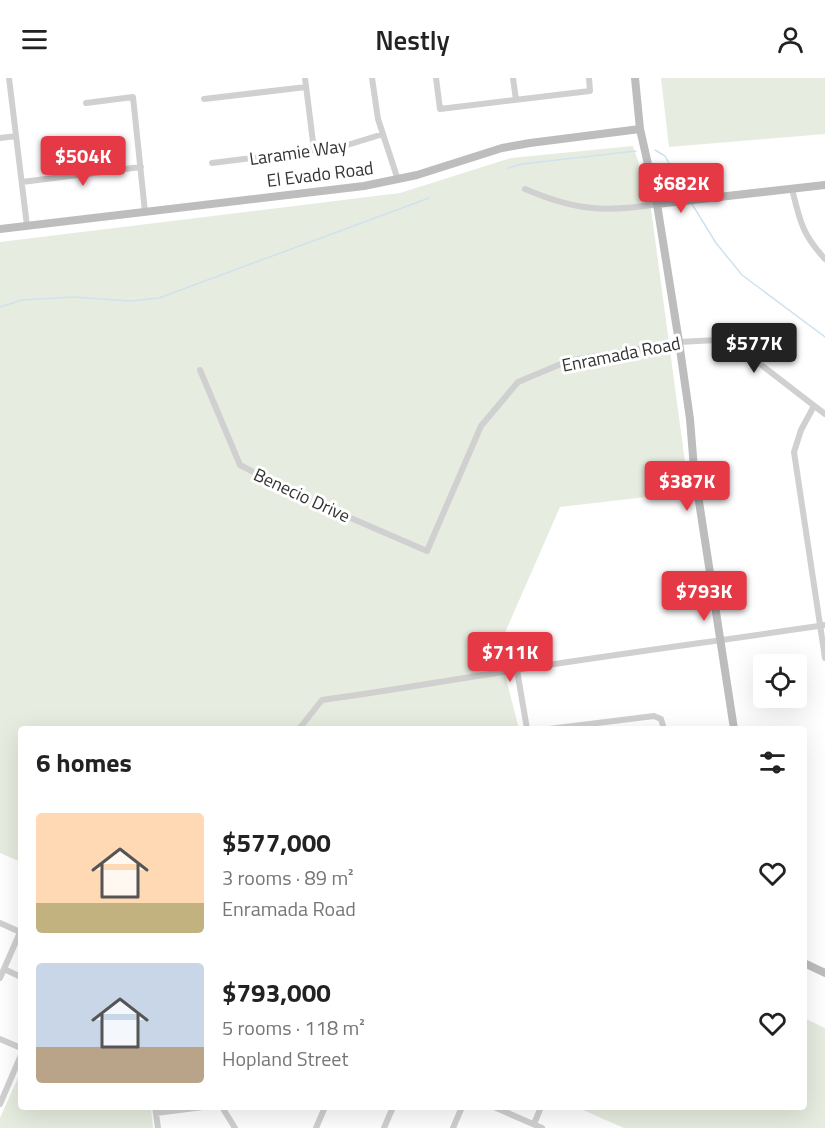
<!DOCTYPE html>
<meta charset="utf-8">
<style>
body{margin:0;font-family:"Titillium Web",sans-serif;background:#f6f6f6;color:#222;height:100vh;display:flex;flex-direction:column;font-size:22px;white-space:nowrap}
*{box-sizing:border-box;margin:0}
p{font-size:20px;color:#767676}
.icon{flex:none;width:33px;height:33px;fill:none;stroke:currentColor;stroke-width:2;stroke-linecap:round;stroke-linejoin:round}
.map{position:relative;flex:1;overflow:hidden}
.drawer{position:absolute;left:18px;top:648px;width:789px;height:384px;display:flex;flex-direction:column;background:#fff;border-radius:6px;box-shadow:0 6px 24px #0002}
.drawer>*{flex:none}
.controls{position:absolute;left:753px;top:576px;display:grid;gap:12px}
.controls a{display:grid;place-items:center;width:54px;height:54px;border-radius:6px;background:#fff;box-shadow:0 6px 24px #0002;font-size:30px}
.price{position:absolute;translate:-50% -51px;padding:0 14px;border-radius:6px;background:#e63946;color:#fff;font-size:20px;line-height:39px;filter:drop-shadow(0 2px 3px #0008)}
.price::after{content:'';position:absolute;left:50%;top:36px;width:18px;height:14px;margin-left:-9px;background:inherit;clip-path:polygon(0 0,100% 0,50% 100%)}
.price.on{background:#222;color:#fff}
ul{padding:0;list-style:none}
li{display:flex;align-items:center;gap:18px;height:150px;padding:0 18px}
li span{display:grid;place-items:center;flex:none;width:168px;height:120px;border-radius:6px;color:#555}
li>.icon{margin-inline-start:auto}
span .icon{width:72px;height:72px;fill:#fffc;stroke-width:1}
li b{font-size:26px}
h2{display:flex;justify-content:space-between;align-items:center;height:72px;padding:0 18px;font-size:26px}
header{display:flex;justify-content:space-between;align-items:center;height:78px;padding:0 18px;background:#fff;font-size:27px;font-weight:600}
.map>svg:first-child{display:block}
.green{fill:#e6ecdf}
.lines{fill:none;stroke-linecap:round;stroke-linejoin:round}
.stream{stroke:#cfe2ee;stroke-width:1.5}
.street{stroke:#d0d0d0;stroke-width:6}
.secondary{stroke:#bdbdbd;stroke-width:8}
.labels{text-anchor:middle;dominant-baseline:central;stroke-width:6;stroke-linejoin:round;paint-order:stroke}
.street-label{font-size:18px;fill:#333;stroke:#fff}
</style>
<header><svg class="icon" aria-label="menu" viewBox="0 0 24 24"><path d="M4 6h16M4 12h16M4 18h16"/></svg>Nestly<svg class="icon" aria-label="person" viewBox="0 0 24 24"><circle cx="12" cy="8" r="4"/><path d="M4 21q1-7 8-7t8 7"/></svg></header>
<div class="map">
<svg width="825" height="1050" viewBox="0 0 825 1050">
<rect width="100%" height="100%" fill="#fff"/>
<!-- green -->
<path class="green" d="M 661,0 L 825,0 L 825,56 L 669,69 Z
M 633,68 L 649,116 L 689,414 L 560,429 L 500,566 L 502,585 L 519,651 L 21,651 L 21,784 L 0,775 L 0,164 L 400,115 L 511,80 Z
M 804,940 L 825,950 L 825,1050 L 624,1050 L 576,1029 L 804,1029 Z
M 21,993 L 21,1029 L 151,1029 L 153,1050 L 0,1050 L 0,1040 Z"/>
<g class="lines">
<!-- stream -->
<path class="stream" d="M 655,72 L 665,78 L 688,119
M 508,90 L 522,86 L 636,73
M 692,126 L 716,165 L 742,197 L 825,259
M 0,229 L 22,222 L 73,219 L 131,223 L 159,220 L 429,120"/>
<!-- street -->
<path class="street" d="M 9,0 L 27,148
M 305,0 L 314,72
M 372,0 L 378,41 L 398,102
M 436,0 L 440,31 L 590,13 L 589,0
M 513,0 L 516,22
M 204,21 L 306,9
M 86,25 L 133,19 L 145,134
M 0,60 L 16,58
M 212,85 L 341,69 L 383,56
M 22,104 L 141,89
M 525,111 C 574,132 605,135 657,126
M 792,111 C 800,143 802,156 825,181
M 200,292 L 240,387 L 293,415 L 427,473 L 481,348 L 518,304 L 568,283 L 679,264 L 717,262 L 742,272 L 825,336
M 814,328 L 801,352 L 794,374 L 825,580
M 517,592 L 527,651
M 299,651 L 322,622 C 383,614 443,603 503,594 C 610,577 718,563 825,547
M 549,651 L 654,638 L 661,641 L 664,651
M 0,845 L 20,854
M 4,891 L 21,899
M 0,900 L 21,852
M 0,961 L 21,970
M 0,1026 L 21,977
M 155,1029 L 158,1050
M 222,1029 L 235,1050
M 494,1029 L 542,1050
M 156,1035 L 203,1029
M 534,1046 L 541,1029
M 316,1050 L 325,1029
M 384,1050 L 393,1029
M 453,1050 L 462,1029"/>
<!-- secondary -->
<path class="secondary" d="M 635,0 L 640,51 L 657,126 L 679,264 L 690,341 L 694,391 L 734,651
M 657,126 L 825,107
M 0,151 L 364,108 L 417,97 L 502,70 L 530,65 L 640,51
M 804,885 L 825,895"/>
</g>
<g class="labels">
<!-- street labels -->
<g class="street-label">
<text transform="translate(298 74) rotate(-8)">Laramie Way</text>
<text transform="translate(320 96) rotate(-7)">El Evado Road</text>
<text transform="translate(621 276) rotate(-11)">Enramada Road</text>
<text transform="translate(302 417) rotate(25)">Benecio Drive</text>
</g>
</g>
</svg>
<div class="controls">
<a><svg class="icon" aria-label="locate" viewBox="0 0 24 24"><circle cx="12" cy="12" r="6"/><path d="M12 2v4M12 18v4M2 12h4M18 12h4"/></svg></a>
</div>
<b class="price" style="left:83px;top:109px">$504K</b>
<b class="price" style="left:681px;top:136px">$682K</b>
<b class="price on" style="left:754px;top:296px">$577K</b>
<b class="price" style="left:687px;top:434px">$387K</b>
<b class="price" style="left:704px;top:544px">$793K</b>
<b class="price" style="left:510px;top:605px">$711K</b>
<section class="drawer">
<h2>6 homes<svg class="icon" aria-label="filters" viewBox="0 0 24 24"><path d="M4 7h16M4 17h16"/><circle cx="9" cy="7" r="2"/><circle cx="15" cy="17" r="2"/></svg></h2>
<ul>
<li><span style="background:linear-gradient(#ffd9b3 75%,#c2b280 0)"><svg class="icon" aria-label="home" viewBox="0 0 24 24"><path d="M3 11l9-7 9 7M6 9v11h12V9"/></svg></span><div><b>$577,000</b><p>3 rooms · 89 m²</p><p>Enramada Road</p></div><svg class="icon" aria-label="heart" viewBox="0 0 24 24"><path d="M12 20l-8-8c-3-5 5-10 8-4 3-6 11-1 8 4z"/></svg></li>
<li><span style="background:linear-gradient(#c9d6e8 70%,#b9a48a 0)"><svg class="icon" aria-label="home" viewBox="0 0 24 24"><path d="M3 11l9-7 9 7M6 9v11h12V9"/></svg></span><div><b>$793,000</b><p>5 rooms · 118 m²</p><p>Hopland Street</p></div><svg class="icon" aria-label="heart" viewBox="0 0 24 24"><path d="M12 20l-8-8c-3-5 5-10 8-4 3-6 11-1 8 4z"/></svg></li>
</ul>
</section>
</div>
